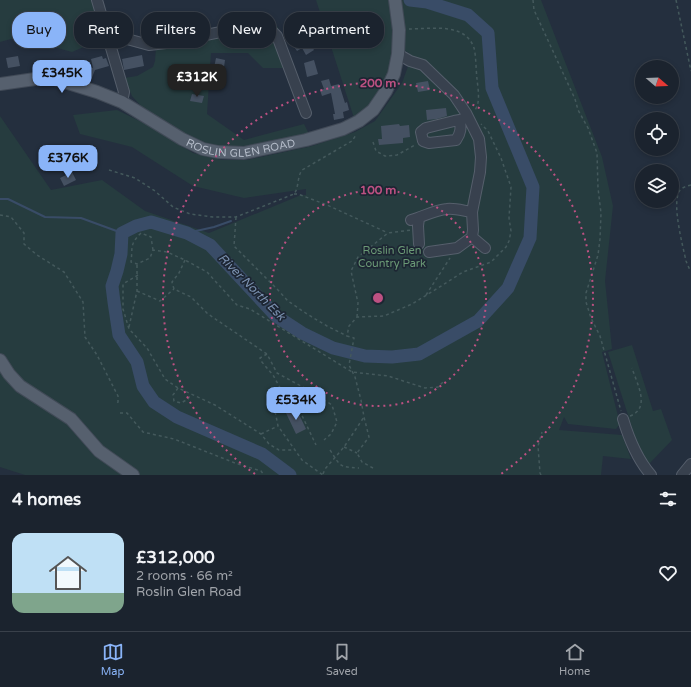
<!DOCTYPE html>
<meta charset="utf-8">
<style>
body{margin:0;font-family:"Varela Round",sans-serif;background:#242b36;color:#f1f3f6;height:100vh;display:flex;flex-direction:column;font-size:15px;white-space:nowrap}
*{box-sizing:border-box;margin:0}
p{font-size:13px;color:#a0a4aa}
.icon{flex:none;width:22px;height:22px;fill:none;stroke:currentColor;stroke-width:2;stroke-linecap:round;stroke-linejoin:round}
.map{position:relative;height:475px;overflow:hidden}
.side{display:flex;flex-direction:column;background:#1b232e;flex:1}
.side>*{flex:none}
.top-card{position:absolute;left:12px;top:12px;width:400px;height:36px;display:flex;gap:8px}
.needle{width:26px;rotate:109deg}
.buttons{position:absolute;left:635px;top:60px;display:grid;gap:8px}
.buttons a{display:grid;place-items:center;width:44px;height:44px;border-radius:50%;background:#1b232e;box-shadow:0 2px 6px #0003,0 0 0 1px #39404a;font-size:20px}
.price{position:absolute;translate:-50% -34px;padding:0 9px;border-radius:8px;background:#8ab4f8;color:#111;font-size:13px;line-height:26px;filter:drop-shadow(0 1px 2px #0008)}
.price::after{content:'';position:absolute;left:50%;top:24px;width:12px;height:9px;margin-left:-6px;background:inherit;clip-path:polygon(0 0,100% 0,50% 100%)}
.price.active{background:#222;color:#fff}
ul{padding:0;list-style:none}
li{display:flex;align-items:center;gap:12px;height:100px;padding:0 12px}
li+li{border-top:1px solid #39404a}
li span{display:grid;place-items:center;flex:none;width:112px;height:80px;border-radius:12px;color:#555}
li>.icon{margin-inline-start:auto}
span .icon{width:48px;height:48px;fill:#fffc;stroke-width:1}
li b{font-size:17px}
h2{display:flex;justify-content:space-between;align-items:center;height:48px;padding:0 12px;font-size:17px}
.tag{padding:0 14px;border-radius:16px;background:#1b232e;box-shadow:0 2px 6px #0003,0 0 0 1px #39404a;font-size:14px;line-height:36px}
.tag.active{background:#8ab4f8;color:#111}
.menu{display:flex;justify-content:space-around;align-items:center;height:56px;border-top:1px solid #39404a;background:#1b232e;font-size:11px;color:#a0a4aa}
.menu a{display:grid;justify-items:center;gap:2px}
.menu .active{color:#8ab4f8}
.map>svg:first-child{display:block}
.green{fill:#263c3f}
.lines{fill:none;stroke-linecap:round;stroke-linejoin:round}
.stream{stroke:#394c67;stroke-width:2}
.river{stroke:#394c67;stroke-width:13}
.building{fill:#455162}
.minor-casing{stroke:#565f6c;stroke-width:12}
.major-casing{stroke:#414a57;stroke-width:14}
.path{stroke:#44595c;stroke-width:1.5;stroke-dasharray:3 3;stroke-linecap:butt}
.minor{stroke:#38414e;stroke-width:10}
.major{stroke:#56606e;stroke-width:12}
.path-bridge{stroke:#44595c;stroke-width:1.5;stroke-dasharray:3 3;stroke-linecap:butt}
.ring{fill:none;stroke:#bd5182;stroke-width:2;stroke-dasharray:2 4}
.labels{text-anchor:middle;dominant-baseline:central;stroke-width:3.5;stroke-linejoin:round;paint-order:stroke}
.street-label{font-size:11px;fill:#b4bcc9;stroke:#1d2633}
.park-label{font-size:11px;fill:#6b9a76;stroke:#1d2633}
.water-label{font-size:12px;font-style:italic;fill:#7c92b1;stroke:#1d2633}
.centre{fill:#bd5182;stroke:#1d2633;stroke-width:2}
.ring-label{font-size:12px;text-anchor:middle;font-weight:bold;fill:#bd5182;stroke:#1d2633;stroke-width:3.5;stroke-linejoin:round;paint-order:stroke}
</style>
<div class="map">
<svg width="691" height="475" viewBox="0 0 691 475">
<rect width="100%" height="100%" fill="#242f3e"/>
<!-- green -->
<path class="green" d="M 0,0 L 91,0 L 102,39 L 72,52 L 18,37 L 0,42 Z
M 316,0 L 389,0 L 392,21 L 400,0 L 541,0 L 602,157 L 613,206 L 605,281 L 612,349 L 602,352 L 620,424 L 616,429 L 568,424 L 564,417 L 559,430 L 622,435 L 631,459 L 603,456 L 601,475 L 25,475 L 0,467 L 0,116 L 51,190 L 102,180 L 145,211 L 209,233 L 301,195 L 306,195 L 306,189 L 244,198 L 193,186 L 132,147 L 80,134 L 73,115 L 117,110 L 150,126 L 193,153 L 222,160 L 247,160 L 312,146 L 355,132 L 375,121 L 402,83 L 410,61 L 409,53 L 402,49 L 370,107 L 354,118 Z
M 260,16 L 278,27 L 281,48 L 287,68 L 263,68 L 248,53 L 211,53 L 207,114 L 244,140 L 304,124 L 309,134 L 244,149 L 219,149 L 183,135 L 141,106 L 132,96 L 124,78 L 137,76 L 153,67 L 155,61 L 156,47 L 198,39 L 229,19 Z
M 632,345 L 653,411 L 661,409 L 672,440 L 649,464 L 639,450 L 608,352 Z"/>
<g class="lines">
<!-- stream -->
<path class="stream" d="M 0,199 L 8,199 L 45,217 L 81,218 L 122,233
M 187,233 L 214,227 L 231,221"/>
<!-- river -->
<path class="river" d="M 290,475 L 262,454 L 177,417 L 154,402 L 143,386 L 137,362 L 119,335 L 114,302 L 112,286 L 117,271 L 121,254 L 122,233 L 136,226 L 151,222 L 187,233 L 210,245 L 276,316 L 302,333 L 333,348 L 365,356 L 392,357 L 419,354 L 478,321 L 508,288 L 530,238 L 533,187 L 492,88 L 488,33 L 468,15 L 427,2 L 410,0"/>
</g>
<!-- building -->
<path class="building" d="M 296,13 L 306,24 L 297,32 L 292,26 L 295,23 L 291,19 Z
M 305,36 L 314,50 L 306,55 L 302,48 L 297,51 L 292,44 Z
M 142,55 L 144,66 L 124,70 L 122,59 Z
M 18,56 L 20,66 L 8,68 L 6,58 Z
M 102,56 L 103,59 L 106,58 L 109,66 L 95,70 L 91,80 L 76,75 L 80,64 L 93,68 L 91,59 Z
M 216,58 L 225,60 L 223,74 L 213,73 Z
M 314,60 L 318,74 L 307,77 L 304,63 Z
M 329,79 L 331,86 L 339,84 L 345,103 L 347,102 L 349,110 L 343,112 L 344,118 L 334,120 L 333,114 L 335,114 L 331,93 L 322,96 L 320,90 L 324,89 L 321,81 Z
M 428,81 L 430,90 L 418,92 L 416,83 Z
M 192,94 L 204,96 L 202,103 L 190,101 Z
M 446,108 L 447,116 L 437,119 L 427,120 L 426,110 Z
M 399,124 L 400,126 L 409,125 L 410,137 L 403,138 L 403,143 L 379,145 L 378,139 L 382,139 L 381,126 Z
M 72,172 L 76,180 L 64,186 L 60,178 Z
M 296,408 L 306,429 L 296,434 L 286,413 Z"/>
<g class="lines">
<defs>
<path id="minor" d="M 97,0 L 124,92 L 122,102
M 107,36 L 116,36 L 149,45 L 166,43 L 256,25 L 268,27 L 277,36 L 306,113
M 398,54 L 410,61 L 423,65 L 454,95 L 466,113 L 479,139 L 481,157 L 480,172 L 472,212 L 473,230 L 472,237 L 457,248 L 429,252
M 460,120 C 461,128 461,133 456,140 L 429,143 L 423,141 L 421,132 L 426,128 L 454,121 L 460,120 L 468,117
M 411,220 C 423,217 434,210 447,209 C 455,208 464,211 472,212
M 472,237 L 485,248
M 419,244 L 418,226 L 419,218
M 623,419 C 629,439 637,459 651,475
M 682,475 L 691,464"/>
<g id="major">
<path id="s1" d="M 0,84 L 35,79 L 52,78 L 97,92 L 122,102 L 182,139 L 203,149 L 218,152 L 244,153 L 306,140 L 343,129 L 359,121 L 373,110 L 386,91 L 394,74 L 398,54 L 399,30 L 395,0"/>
<path d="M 0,360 L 9,374 L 20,386 L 71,419 L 99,451 L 133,475"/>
</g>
</defs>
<!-- minor casing -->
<use href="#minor" class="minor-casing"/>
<!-- major casing -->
<use href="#major" class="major-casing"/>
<!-- path -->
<path class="path" d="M 533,0 L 534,10 L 575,99 L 578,110 L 588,128 L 597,153 L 598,188 L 601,213 L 600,239 L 598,255 L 586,293 L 586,302 L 591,318 L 600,336 L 621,411
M 676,0 L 691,71
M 409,29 C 431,29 465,22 474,48 C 476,55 476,71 477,79 C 478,89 481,104 474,111
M 373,142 L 376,151 L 385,156 L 397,155 L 415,145
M 109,170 L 135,178 L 155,191 L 173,207 L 190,214 L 213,217 L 236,217 L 294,194 C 299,188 297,177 302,170 L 352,141 L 356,135 L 355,134
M 691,185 C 687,186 683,187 680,190 C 671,203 683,246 686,261 L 689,268 L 691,271
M 294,194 L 298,194 L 327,205 L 388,233
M 0,215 L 11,217 L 24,233 L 24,244 L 37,255 L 64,272 L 83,302 L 85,337 L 97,355 L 118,396 L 118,402 L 116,405
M 236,217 L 234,246 L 277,289 L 288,301 L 307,314 L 327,326 L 347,336
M 153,250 L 151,237 L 141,233 C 129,245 133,247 131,262 L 137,264 L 150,258 L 153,250 L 167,252 L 185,260 L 207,272 L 237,305 L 250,309 L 352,372 L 388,376 L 425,388 L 438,387 L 443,382
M 185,260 L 179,273 L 172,282 L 174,289 L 191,297 L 208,314 L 267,354 L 277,373 L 310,391 L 332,405 L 337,422 L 331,434 L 324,440
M 138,275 L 123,284 L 123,309 L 129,329 L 147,348 L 165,379 L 178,388 L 215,405 L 261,434 L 269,444 L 279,450 L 295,450
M 137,291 L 160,301 L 174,289
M 426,295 L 450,258
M 357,317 L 358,303 L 351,271 L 358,257 L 388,233 L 411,230
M 129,327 L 137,291 L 137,264
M 267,354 L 260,358 L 261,361 L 273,375 L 284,395 L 271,402 L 275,411 L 278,426 L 302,460 L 323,475
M 178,388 L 173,395 L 174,401 L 181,403 L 188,399 L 191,394
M 297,405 L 316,445
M 120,413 L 127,413 L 143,432 L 174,439 L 235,463 L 261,471 L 264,475
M 630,416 C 651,408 637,384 632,368
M 261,434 L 278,426
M 344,447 L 357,453
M 373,468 L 362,462 L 357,453 L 369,437 L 364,417 L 361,400 L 355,377 L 349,365 L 354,338 L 347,336 L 349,326 L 357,317 L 384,316 L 412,304 L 438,288 L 463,272 L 491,262 L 506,247 L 509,241 L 511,231 L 509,218 L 511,187 L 501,158 L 488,131 L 481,124
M 323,474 L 325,469 L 344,447 L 364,417
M 541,475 L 540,473 L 538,446 L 542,432"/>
<!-- minor -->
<use href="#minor" class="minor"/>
<!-- major -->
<use href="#major" class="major"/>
<!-- path-bridge -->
<path class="path-bridge" d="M 330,450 C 341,467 339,467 359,468"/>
</g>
<!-- distance rings -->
<g class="ring">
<circle cx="378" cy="298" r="108"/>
<path d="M255 474A215 215 0 1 1 501 474"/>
</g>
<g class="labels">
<!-- street labels -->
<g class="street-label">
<text stroke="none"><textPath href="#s1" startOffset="258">ROSLIN GLEN ROAD</textPath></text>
</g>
<!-- park labels -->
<g class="park-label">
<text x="392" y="250">Roslin Glen<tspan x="392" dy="13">Country Park</tspan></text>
</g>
<!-- water labels -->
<g class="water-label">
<text transform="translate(252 287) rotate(45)">River North Esk</text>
</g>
</g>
<circle cx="378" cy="298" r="6" class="centre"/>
<g class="ring-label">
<text x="378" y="87">200 m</text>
<text x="378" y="194">100 m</text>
</g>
</svg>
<div class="buttons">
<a><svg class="needle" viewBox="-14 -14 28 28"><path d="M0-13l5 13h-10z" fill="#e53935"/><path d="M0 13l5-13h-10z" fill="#a0a4aa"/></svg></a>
<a><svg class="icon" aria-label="locate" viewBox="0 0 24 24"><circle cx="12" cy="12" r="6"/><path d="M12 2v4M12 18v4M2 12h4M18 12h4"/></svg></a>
<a><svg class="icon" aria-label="layers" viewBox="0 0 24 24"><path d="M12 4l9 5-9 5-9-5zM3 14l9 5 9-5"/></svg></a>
</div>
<b class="price" style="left:62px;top:94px">£345K</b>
<b class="price active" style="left:197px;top:98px">£312K</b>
<b class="price" style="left:68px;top:179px">£376K</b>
<b class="price" style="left:296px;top:421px">£534K</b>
<div class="top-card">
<a class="tag active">Buy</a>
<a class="tag">Rent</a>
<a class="tag">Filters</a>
<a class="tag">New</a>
<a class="tag">Apartment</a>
</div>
</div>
<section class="side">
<h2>4 homes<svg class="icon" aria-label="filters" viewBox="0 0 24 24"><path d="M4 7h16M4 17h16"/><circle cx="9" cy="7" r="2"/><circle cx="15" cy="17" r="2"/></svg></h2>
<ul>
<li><span style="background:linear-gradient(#bfe0f5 75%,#7fa58c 0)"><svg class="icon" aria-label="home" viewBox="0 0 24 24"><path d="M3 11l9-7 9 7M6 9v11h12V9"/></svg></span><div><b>£312,000</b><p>2 rooms · 66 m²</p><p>Roslin Glen Road</p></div><svg class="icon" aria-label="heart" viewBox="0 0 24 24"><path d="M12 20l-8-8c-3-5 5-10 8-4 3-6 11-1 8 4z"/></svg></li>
</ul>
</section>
<nav class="menu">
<a class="active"><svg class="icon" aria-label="map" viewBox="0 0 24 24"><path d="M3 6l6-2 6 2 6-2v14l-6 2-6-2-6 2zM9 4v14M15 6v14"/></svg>Map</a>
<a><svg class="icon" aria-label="saved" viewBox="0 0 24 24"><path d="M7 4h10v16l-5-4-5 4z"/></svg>Saved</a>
<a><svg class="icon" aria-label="home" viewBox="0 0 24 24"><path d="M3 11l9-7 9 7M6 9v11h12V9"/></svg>Home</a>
</nav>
